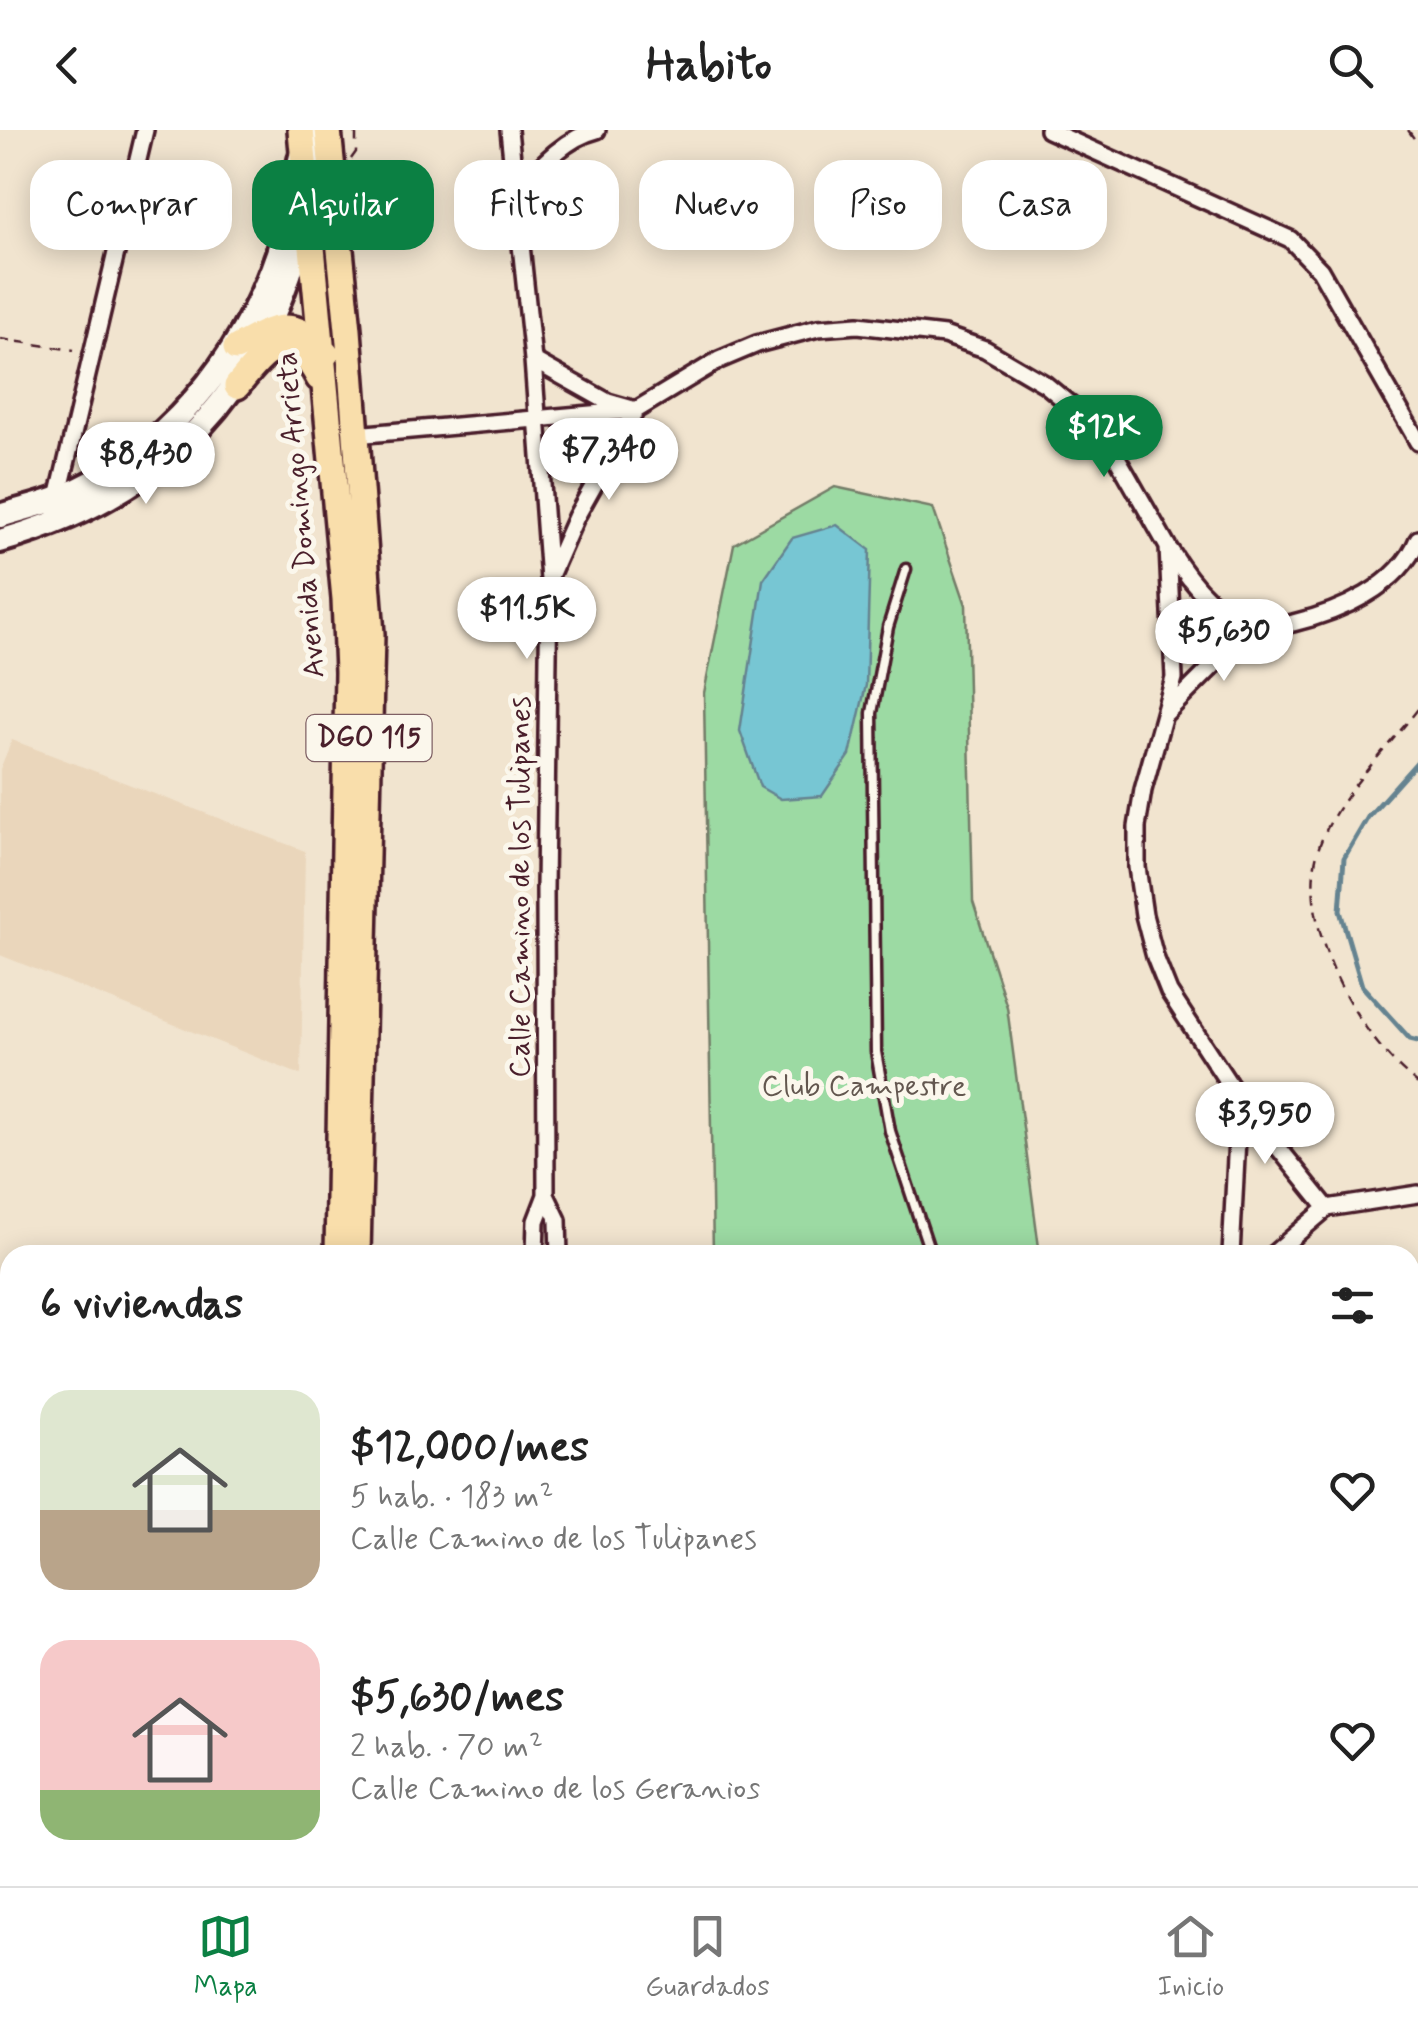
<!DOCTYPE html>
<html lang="es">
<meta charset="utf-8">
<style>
body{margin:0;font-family:Mynerve,sans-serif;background:#f6f6f6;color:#222;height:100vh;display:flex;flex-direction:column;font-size:38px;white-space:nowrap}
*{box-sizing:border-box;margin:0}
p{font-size:32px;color:#767676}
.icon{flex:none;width:55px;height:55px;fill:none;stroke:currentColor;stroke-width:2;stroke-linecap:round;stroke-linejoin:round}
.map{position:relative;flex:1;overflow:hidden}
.sheet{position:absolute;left:0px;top:1115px;width:1420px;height:642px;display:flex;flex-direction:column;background:#fff;border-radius:30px 30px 0 0;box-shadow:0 5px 25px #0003}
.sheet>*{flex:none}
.banner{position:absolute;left:30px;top:30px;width:1360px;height:90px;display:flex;gap:20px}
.price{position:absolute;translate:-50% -85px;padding:0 22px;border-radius:35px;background:#fff;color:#222;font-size:32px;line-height:65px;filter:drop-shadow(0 2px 5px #0008)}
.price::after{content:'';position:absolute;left:50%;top:60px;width:30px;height:22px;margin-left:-15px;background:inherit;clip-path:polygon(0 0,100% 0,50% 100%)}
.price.active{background:#0b8043;color:#fff}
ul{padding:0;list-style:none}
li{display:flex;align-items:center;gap:30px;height:250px;padding:0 40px}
li span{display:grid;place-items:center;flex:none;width:280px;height:200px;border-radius:30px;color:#555}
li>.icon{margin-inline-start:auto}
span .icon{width:120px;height:120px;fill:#fffc;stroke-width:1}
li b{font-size:42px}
h2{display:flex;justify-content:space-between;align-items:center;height:120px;padding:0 40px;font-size:42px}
.tag{padding:0 35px;border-radius:30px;background:#fff;box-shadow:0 5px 25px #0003;font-size:35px;line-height:90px}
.tag.active{background:#0b8043;color:#fff}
header{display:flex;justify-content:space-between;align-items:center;height:130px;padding:0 40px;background:#fff;font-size:45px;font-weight:700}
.menu{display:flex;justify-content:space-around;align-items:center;height:140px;border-top:2px solid #e0e0e0;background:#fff;font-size:28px;color:#767676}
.menu a{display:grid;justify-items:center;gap:5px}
.menu .active{color:#0b8043}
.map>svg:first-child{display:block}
.built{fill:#ead6bb}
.green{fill:#9cdaa3;stroke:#737c67;stroke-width:2.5}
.water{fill:#77c6d3;stroke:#658390;stroke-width:2.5}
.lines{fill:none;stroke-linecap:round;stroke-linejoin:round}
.stream{stroke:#658390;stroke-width:5}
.lane-casing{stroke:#4a1f2b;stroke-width:15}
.street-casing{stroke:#4a1f2b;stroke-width:22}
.secondary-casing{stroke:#4a1f2b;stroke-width:30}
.primary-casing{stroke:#4a1f2b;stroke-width:32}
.path{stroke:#4a1f2b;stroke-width:2.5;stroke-dasharray:10 8;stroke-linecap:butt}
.lane{stroke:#fbf7ec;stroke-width:8}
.street{stroke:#fbf7ec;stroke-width:15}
.secondary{stroke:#fbf7ec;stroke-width:22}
.primary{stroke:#f9deab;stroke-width:25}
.labels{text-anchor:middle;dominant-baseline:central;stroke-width:10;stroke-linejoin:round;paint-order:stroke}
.shield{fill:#fbf7ec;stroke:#7f6065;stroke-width:2.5}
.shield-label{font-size:28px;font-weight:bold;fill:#4a1f2b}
.street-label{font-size:30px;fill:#4a1f2b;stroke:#fbf7ec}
.park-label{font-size:30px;fill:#63574f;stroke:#fbf7ec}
</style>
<header><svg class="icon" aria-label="back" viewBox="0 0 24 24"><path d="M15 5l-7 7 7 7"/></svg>Habito<svg class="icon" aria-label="search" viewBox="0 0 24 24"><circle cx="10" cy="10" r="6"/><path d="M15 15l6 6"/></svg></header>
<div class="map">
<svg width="1418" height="1756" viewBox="0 0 1418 1756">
<rect width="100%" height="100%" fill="#f1e4cf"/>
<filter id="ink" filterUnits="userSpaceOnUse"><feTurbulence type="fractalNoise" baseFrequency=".01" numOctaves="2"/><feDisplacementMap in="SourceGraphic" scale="20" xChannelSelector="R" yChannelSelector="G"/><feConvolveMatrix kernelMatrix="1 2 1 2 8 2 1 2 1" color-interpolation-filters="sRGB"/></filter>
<g filter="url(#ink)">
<!-- built -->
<path class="built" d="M 12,610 L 305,721 L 301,945 L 0,825 L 0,639 Z"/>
<!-- green -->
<path class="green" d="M 835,357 L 933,378 L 966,475 L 973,772 L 1007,877 L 1040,1125 L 713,1125 L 704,563 L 734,414 Z
M 672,1748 L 930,1748 L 930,1756 L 672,1756 Z"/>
<!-- water -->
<path class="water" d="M 837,395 L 870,420 L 866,555 L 850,625 L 822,666 L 781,669 L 760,657 L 740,601 L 763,450 L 792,408 Z"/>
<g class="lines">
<!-- stream -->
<path class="stream" d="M 1418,631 L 1368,687 L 1344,728 L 1340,781 L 1362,856 L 1410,909 L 1418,911
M 1410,1211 L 1418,1204
M 1410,1321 L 1418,1335
M 1410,1550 L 1418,1545
M 1277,1748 L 1280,1756"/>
<defs>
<path id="lane" d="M 906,439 L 888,497 L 872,583 L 876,922 L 890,1001 L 931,1125
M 831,1756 L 832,1748"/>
<path id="street" d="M 509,0 L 533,230 L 549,450 L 545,759 L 546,1065 L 536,1091 L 535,1125
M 1048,0 L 1290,109 L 1320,140 L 1418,312
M 514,64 C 537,40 564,8 597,0
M 533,230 L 608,272 L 636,280 L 576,387 L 550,446
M 355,305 L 636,280 L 719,230 L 757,214 L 818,198 L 858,195 L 944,205 L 985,219 L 1045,254 L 1080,283 L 1107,310 L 1168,417 L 1174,548 L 1143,660 L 1137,697 L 1137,737 L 1144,785 L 1155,827 L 1169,862 L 1239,969 L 1231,1125
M 58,368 L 145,0
M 1170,420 C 1192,455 1219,489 1263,498 C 1272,500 1283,495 1293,493 C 1339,482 1399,457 1418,409
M 1166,583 L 1225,524 L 1266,499
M 1239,969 L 1327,1078
M 546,1065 L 558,1090 L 559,1125
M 1272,1125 L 1327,1078 L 1418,1064
M 0,1522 L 10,1523
M 0,1734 L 10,1738
M 23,1748 L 25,1756
M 1109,1748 L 1110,1756"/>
<path id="secondary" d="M 0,386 C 19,380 40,375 59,368 C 164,326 242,229 278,123 C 288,92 293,58 301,26
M 0,411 C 213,351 292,208 323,0"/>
<path id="primary" d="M 301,0 L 345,469 L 348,542 L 338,1125
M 328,0 L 348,200 L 371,504 L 357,1125
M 236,218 C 273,197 295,184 326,224
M 237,256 C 266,220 289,192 319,248
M 306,1756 L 307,1748
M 326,1756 L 327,1748"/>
</defs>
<!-- lane casing -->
<use href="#lane" class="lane-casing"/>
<!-- street casing -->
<use href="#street" class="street-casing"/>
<!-- secondary casing -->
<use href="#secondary" class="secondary-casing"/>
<!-- primary casing -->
<use href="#primary" class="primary-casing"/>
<!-- path -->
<path class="path" d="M 1408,0 L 1418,14
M 351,29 L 356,22 L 356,0
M 0,209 L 74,220
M 1418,579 C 1386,620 1343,661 1322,709 C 1289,787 1357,907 1418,954
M 1410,1151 L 1418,1146
M 1410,1369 L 1418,1381
M 1410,1455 L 1418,1449
M 1232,1748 L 1236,1756"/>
<!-- lane -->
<use href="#lane" class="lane"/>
<!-- street -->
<use href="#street" class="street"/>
<!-- secondary -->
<use href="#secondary" class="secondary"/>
<!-- primary -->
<use href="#primary" class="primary"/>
</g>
</g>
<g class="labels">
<!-- shield labels -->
<rect class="shield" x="306.5" y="585" width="125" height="46" rx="8"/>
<g class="shield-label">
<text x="369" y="608">DGO 115</text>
</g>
<!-- street labels -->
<g class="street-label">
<text transform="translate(301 385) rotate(-95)">Avenida Domingo Arrieta</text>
<text transform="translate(520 757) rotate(-90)">Calle Camino de los Tulipanes</text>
</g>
<!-- park labels -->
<g class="park-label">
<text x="864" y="956">Club Campestre</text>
</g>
</g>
</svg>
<b class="price active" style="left:1104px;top:350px">$12K</b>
<b class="price" style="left:609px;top:373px">$7,340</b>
<b class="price" style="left:146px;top:377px">$8,430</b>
<b class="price" style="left:527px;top:532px">$11.5K</b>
<b class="price" style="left:1224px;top:554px">$5,630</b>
<b class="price" style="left:1265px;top:1037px">$3,950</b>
<div class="banner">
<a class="tag">Comprar</a>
<a class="tag active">Alquilar</a>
<a class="tag">Filtros</a>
<a class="tag">Nuevo</a>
<a class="tag">Piso</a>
<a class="tag">Casa</a>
</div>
<section class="sheet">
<h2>6 viviendas<svg class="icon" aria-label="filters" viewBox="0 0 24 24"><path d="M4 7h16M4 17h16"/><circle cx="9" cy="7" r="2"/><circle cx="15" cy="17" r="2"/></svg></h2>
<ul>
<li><span style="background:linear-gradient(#dfe7d0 60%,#b9a48a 0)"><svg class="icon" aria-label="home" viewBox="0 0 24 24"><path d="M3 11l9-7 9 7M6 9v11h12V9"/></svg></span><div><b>$12,000/mes</b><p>5 hab. · 183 m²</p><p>Calle Camino de los Tulipanes</p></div><svg class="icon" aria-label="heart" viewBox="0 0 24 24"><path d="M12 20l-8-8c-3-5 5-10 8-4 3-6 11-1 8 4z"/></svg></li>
<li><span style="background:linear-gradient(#f6c9c9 75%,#8fb573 0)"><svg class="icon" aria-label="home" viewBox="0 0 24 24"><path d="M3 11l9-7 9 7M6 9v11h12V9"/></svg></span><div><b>$5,630/mes</b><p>2 hab. · 70 m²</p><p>Calle Camino de los Geranios</p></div><svg class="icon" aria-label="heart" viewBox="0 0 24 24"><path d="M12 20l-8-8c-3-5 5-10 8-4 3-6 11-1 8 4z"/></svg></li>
</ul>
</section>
</div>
<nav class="menu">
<a class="active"><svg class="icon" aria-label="map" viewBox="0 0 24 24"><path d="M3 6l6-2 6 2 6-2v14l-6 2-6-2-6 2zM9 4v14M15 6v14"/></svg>Mapa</a>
<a><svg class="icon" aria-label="saved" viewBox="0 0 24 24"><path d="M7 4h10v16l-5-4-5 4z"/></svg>Guardados</a>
<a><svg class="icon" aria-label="home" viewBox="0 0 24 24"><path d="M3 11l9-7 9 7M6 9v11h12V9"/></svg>Inicio</a>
</nav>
